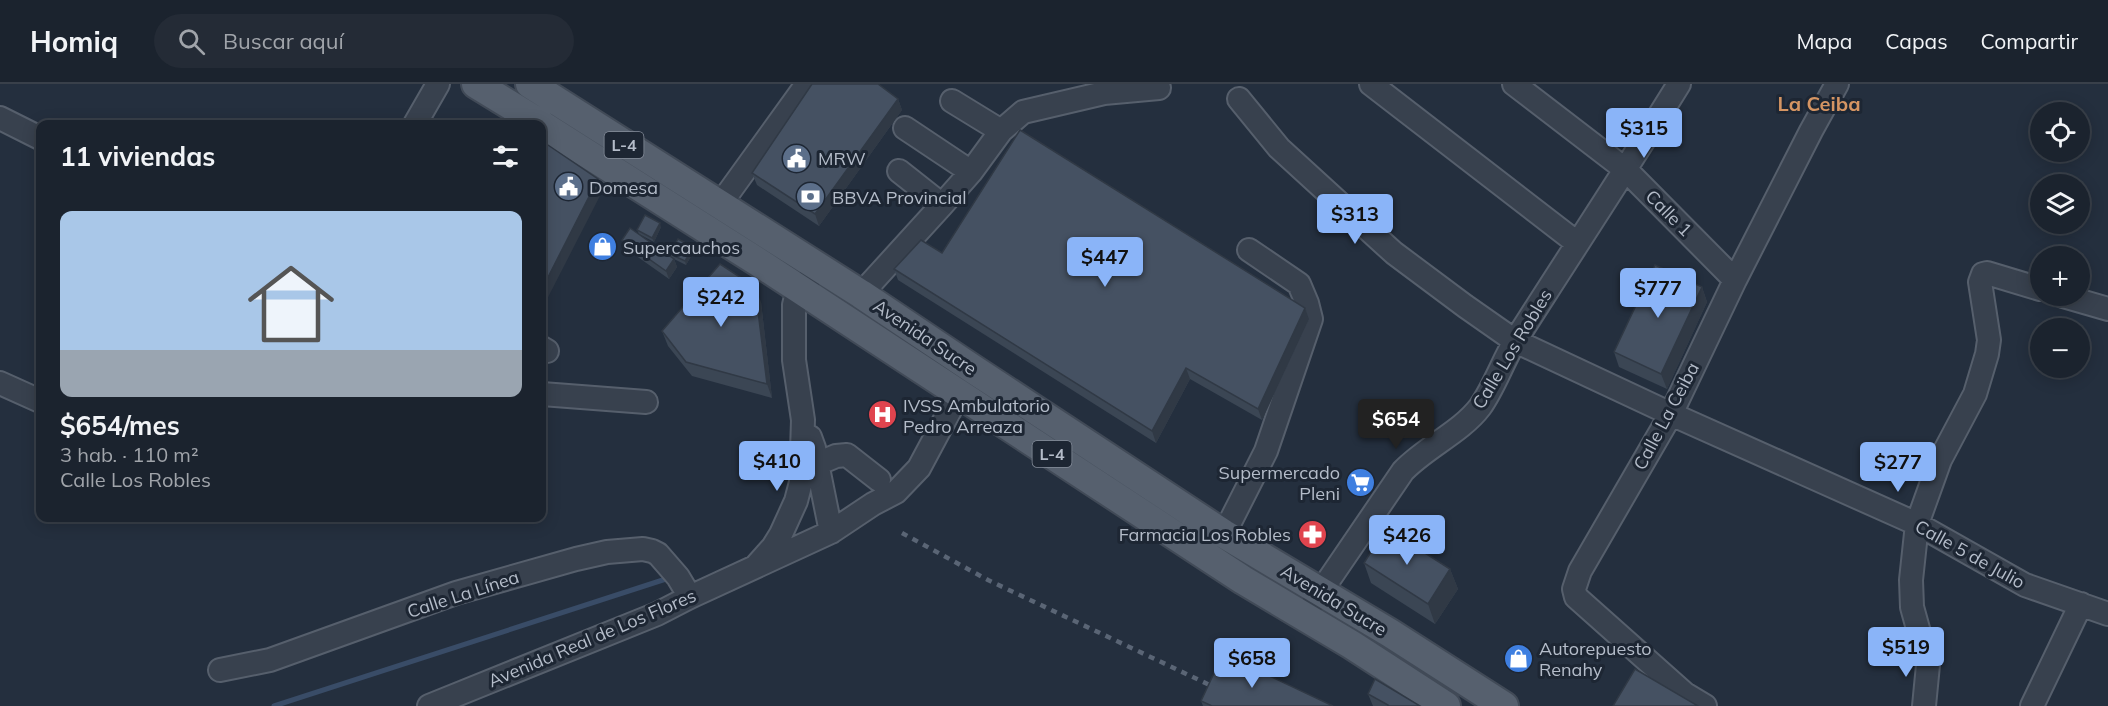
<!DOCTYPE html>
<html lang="es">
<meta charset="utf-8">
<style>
body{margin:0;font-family:Mulish,sans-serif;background:#242b36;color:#f1f3f6;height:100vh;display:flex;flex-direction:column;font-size:22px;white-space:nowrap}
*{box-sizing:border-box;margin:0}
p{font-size:20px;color:#a0a4aa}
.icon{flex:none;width:33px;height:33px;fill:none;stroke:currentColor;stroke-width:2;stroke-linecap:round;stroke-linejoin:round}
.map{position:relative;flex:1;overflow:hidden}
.sheet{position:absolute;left:36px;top:36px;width:510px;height:402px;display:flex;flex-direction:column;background:#1b232e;border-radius:12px;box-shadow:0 3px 15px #0003,0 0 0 2px #39404a}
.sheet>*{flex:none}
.fabs{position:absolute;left:2030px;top:18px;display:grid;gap:12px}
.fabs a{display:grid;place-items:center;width:60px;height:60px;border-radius:50%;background:#1b232e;box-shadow:0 3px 15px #0003,0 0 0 2px #39404a;font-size:30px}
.price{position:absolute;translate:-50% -51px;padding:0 14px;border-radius:6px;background:#8ab4f8;color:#111;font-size:20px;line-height:39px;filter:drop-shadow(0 2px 3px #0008)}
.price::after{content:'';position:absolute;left:50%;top:36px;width:18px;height:14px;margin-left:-9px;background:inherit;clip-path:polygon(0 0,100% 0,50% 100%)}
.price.on{background:#222;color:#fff}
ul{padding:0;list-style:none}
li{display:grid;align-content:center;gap:12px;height:318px;padding:0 24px}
li span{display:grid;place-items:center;height:186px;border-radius:12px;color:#555}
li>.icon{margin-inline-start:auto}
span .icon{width:108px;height:108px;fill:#fffc;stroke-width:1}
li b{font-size:26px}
h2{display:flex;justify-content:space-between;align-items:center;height:72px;padding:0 24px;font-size:26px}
header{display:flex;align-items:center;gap:36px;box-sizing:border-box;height:84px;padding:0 30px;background:#1b232e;border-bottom:2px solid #39404a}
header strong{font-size:28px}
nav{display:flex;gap:33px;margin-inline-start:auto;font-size:21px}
.search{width:420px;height:54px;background:#242b36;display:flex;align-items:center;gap:15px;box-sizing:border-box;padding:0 21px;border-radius:33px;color:#a0a4aa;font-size:22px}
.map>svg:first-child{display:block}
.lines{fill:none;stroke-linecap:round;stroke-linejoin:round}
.stream{stroke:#394c67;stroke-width:5}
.minor-casing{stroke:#565f6c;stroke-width:26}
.major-casing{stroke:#414a57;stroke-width:32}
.minor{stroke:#38414e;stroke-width:22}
.major{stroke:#56606e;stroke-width:28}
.rail{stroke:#5a6575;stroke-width:4.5;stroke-dasharray:6 6;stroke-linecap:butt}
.wall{fill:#3b4654}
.shaded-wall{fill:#303945}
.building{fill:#455162;stroke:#303945;stroke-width:1.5}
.labels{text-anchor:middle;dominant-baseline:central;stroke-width:6;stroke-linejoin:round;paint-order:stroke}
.shield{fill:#1d2633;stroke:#878f9c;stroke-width:1.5}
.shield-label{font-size:16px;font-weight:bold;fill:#b4bcc9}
.poi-label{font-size:18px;fill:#b4bcc9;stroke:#1d2633;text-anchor:start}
.street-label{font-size:18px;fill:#b4bcc9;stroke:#1d2633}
.neighbourhood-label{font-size:20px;font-weight:bold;fill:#d59563;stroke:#1d2633}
</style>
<header>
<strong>Homiq</strong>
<div class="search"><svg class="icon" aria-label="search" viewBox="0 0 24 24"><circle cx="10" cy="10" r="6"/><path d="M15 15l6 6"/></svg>Buscar aquí</div>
<nav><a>Mapa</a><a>Capas</a><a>Compartir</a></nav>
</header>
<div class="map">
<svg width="2108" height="622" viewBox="0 0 2108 622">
<rect width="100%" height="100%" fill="#242f3e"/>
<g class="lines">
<!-- stream -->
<path class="stream" d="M 274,622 L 669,494"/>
<defs>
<path id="minor" d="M 1371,0 L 1577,159
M 1514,0 L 1626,86 L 1735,196
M 1104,9 L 1159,4
M 1239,15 L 1279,64 L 1394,169 L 1465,222 L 1515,257 L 1671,330 L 1917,440 L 2025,501 L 2108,530
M 952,17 L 1001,47
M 0,34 L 40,54
M 415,40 L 438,0
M 905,44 L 971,88
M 899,87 L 942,121
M 719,122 L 807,0
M 861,210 L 942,121 L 971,88 L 1001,47 L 1023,28 L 1104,9 L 1110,0
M 2063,212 L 2108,225
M 542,264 L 547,267
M 0,299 L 40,317
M 542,310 L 646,318
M 810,353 L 814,364 L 831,448
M 817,380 L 836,372 L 847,371 L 879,396
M 1224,450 L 1266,367 L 1311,235 L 1307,219 L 1299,200 L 1249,166
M 756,482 L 773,463 L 781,450 L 796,417 L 801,398 L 803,336 L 794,276 L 794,221 L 797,209 L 810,194
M 1313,519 L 1403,387 C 1426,363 1461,348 1480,323 C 1495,302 1503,276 1517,254 C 1571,169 1626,86 1679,0
M 220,586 L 270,576 L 456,509 L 576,475 L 607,468 L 643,465 L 652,467 L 658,470 L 678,493 L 690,513
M 429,622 L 657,530 L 690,513 L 831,448 L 873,420 L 896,408 L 919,384 L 958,311
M 1705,622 L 1685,610 L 1576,513 L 1574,505 L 1580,487 L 1671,330 L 1735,196 L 1811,47 L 1837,0
M 1924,622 L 1928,581 L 1912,523 L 1911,496 L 1917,440 L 1940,376 L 1975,310 L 1987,270 L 1989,256 L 1980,198 L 1983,190 L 1987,189 L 2040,205
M 2032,622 L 2081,520"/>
<path id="major" d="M 476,0 L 541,40
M 530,0 L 861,210 L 973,285 L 1224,450 L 1390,549 L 1504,622
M 542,41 L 758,178 L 1243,496 L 1352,561 L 1446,622"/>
</defs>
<!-- minor casing -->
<use href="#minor" class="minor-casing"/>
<!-- major casing -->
<use href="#major" class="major-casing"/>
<!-- minor -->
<use href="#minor" class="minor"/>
<!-- major -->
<use href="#major" class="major"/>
<!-- rail -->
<path class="rail" d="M 902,449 L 988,496 L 1254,622"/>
</g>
<!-- wall -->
<path class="wall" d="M 898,15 L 902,26 L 819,142 L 757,101 L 752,89 Z
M 661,143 L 654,158 L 639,150 L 637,146 Z
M 622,156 L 671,173 L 670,170 L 694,167 L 686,181 L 674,175 L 677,183 L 669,195 L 625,164 Z
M 942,169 L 1305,224 L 1309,235 L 1262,336 L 1190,295 L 1156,359 L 898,196 L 894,185 Z
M 1702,203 L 1707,218 L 1667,305 L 1619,283 L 1614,268 Z
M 761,218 L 772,314 L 692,292 L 668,262 L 662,247 Z
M 1364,479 L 1450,485 L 1458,505 L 1435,540 L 1371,499 Z
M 1368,610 L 1420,622 L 1373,622 Z
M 1201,617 L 1333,622 L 1203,622 Z"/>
<!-- shaded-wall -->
<path class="shaded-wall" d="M 898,15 L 902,26 L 819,142 L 815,130 Z
M 598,95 L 603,106 L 542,225 L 542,205 Z
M 660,139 L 661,143 L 654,158 L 652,154 Z
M 693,163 L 694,167 L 686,181 L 685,177 Z
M 674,175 L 677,183 L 669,195 L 666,187 Z
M 755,203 L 761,218 L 772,314 L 767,300 Z
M 1702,203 L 1707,218 L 1667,305 L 1661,290 Z
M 1305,224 L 1309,235 L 1262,336 L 1258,325 Z
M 1186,284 L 1190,295 L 1156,359 L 1152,347 Z
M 1450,485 L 1458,505 L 1435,540 L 1428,520 Z"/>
<!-- building -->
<path class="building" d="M 812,0 L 878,0 L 898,15 L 815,130 L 752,89 Z
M 1020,46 L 1305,224 L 1258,325 L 1186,284 L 1152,347 L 894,185 L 921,156 L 942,169 Z
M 542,57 L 598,95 L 542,205 Z
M 645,131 L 660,139 L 652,154 L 637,146 Z
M 630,144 L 674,175 L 666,187 L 622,156 Z
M 678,155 L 693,163 L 685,177 L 670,170 Z
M 720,180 L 755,203 L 767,300 L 686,278 L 662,247 Z
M 1655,181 L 1702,203 L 1661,290 L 1614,268 Z
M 1386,444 L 1450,485 L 1428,520 L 1364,479 Z
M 1223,570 L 1333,622 L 1212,622 L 1201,617 Z
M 1635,585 L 1698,622 L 1613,622 Z
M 1375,595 L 1420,622 L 1388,622 L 1388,621 L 1368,610 Z"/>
<!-- icons -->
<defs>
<symbol id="civic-disc" viewBox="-11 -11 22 22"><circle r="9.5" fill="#5c6f8a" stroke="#1d2633"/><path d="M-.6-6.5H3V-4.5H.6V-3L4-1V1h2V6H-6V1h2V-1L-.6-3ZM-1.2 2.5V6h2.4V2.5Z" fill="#fff"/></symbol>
<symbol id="bank-disc" viewBox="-11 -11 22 22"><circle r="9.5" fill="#5c6f8a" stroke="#1d2633"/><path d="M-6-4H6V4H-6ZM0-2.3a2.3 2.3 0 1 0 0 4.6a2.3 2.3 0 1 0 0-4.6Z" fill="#fff"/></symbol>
<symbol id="shop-disc" viewBox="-11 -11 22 22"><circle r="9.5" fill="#3f7fe0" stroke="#1d2633"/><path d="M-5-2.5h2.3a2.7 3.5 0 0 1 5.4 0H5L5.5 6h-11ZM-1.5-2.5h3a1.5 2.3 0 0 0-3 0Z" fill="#fff"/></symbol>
<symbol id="hospital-disc" viewBox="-11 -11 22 22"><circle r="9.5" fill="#e0444e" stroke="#1d2633"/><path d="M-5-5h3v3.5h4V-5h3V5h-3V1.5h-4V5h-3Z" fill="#fff"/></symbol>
<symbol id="supermarket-disc" viewBox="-11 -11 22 22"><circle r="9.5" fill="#3f7fe0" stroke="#1d2633"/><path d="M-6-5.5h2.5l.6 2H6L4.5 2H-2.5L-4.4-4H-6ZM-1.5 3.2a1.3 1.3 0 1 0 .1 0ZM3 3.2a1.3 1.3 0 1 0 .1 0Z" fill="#fff"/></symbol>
<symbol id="pharmacy-disc" viewBox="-11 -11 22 22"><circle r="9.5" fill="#e0444e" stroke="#1d2633"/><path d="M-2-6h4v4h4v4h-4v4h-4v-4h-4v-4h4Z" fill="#fff"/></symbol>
</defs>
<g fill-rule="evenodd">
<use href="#civic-disc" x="780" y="58" width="33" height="33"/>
<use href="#civic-disc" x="552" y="86" width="33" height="33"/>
<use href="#bank-disc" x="794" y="96" width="33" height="33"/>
<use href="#shop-disc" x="586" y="146" width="33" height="33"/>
<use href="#hospital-disc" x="866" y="314" width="33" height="33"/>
<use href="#supermarket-disc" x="1344" y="382" width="33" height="33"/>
<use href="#pharmacy-disc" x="1296" y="434" width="33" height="33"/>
<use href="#shop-disc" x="1502" y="558" width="33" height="33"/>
</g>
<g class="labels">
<!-- shield labels -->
<g class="shield">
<rect x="604.5" y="48" width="39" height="26" rx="4.5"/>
<rect x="1032.5" y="357" width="39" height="26" rx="4.5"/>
</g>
<g class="shield-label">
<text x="624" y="61">L-4</text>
<text x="1052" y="370">L-4</text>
</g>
<!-- poi labels -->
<g class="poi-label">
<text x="818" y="74">MRW</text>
<text x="589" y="103">Domesa</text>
<text x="832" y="113">BBVA Provincial</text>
<text x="623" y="163">Supercauchos</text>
<text x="903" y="321">IVSS Ambulatorio<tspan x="903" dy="21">Pedro Arreaza</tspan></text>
<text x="1340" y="388" text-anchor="end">Supermercado<tspan x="1340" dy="21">Pleni</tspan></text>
<text x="1291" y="450" text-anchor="end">Farmacia Los Robles</text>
<text x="1539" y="564">Autorepuesto<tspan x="1539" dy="21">Renahy</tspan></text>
</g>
<!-- street labels -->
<g class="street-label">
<text transform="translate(1669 129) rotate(45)">Calle 1</text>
<text transform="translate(925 253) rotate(34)">Avenida Sucre</text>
<text transform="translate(1512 265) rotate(-59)">Calle Los Robles</text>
<text transform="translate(1666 332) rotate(-62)">Calle La Ceiba</text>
<text transform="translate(1970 470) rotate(29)">Calle 5 de Julio</text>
<text transform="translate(463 510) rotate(-18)">Calle La Línea</text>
<text transform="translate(1334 516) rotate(31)">Avenida Sucre</text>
<text transform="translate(592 554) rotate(-23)">Avenida Real de Los Flores</text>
</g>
<!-- neighbourhood labels -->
<g class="neighbourhood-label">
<text x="1819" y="19">La Ceiba</text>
</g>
</g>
</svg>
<div class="fabs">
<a><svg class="icon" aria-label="locate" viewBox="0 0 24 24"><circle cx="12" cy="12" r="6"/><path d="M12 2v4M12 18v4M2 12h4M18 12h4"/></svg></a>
<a><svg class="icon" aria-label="layers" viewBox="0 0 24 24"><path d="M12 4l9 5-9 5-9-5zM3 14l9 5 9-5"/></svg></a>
<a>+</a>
<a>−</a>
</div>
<b class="price" style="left:1644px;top:75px">$315</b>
<b class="price" style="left:1355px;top:161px">$313</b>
<b class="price" style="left:1105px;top:204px">$447</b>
<b class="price" style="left:1658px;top:235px">$777</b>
<b class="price" style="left:721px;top:244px">$242</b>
<b class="price on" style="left:1396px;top:366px">$654</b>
<b class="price" style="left:777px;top:408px">$410</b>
<b class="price" style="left:1898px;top:409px">$277</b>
<b class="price" style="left:1407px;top:482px">$426</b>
<b class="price" style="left:1906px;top:594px">$519</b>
<b class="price" style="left:1252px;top:605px">$658</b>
<section class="sheet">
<h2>11 viviendas<svg class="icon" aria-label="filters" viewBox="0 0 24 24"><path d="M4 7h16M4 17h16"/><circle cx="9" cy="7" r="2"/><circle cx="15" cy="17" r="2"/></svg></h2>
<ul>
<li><span style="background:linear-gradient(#a9c7e8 75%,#9aa5b1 0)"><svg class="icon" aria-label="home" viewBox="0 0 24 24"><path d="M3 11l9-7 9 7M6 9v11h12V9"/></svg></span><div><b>$654/mes</b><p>3 hab. · 110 m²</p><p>Calle Los Robles</p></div></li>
</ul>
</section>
</div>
